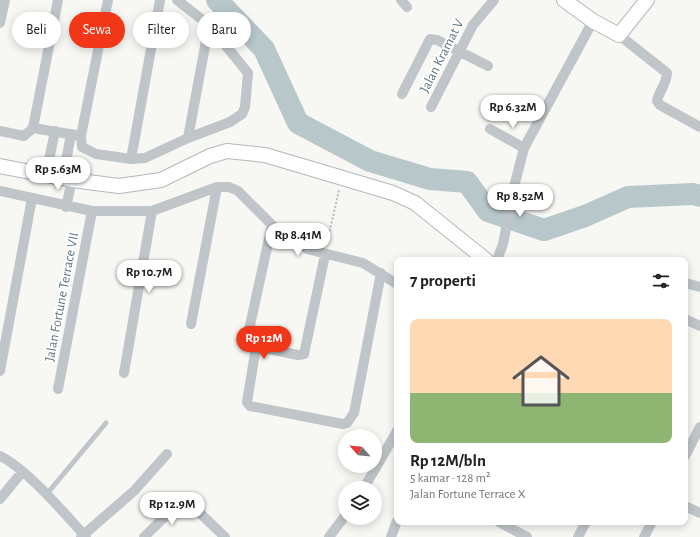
<!DOCTYPE html>
<html lang="id">
<meta charset="utf-8">
<style>
body{margin:0;font-family:"Alegreya Sans",sans-serif;background:#f2f2f2;color:#202124;height:100vh;display:flex;flex-direction:column;font-size:15px;white-space:nowrap}
*{box-sizing:border-box;margin:0}
p{font-size:13px;color:#757577}
.icon{flex:none;width:22px;height:22px;fill:none;stroke:currentColor;stroke-width:2;stroke-linecap:round;stroke-linejoin:round}
.map{position:relative;flex:1;overflow:hidden}
.details{position:absolute;left:394px;top:257px;width:294px;height:268px;display:flex;flex-direction:column;background:#fff;border-radius:8px;box-shadow:0 2px 10px #0003}
.details>*{flex:none}
.top-card{position:absolute;left:12px;top:12px;width:322px;height:36px;display:flex;gap:8px}
.needle{width:26px;rotate:297deg}
.buttons{position:absolute;left:338px;top:429px;display:grid;gap:8px}
.buttons a{display:grid;place-items:center;width:44px;height:44px;border-radius:50%;background:#fff;box-shadow:0 2px 10px #0003;font-size:20px}
.price{position:absolute;translate:-50% -34px;padding:0 9px;border-radius:14px;background:#fff;color:#222;font-size:13px;line-height:26px;filter:drop-shadow(0 1px 2px #0008)}
.price::after{content:'';position:absolute;left:50%;top:24px;width:12px;height:9px;margin-left:-6px;background:inherit;clip-path:polygon(0 0,100% 0,50% 100%)}
.price.selected{background:#f23618;color:#fff}
ul{padding:0;list-style:none}
li{display:grid;align-content:center;gap:8px;height:212px;padding:0 16px}
li span{display:grid;place-items:center;height:124px;border-radius:8px;color:#555}
li>.icon{margin-inline-start:auto}
span .icon{width:72px;height:72px;fill:#fffc;stroke-width:1}
li b{font-size:17px}
h2{display:flex;justify-content:space-between;align-items:center;height:48px;padding:0 16px;font-size:17px}
.tag{padding:0 14px;border-radius:18px;background:#fff;box-shadow:0 2px 10px #0003;font-size:14px;line-height:36px}
.tag.selected{background:#f23618;color:#fff}
.map>svg:first-child{display:block}
.lines{fill:none;stroke-linecap:round;stroke-linejoin:round}
.river{stroke:#b7c7ca;stroke-width:22}
.secondary-casing{stroke:#b1b9bd;stroke-width:16}
.path{stroke:#b9bdc0;stroke-width:2;stroke-dasharray:2 2;stroke-linecap:butt}
.lane{stroke:#bfc5c8;stroke-width:5}
.street{stroke:#bfc5c8;stroke-width:10}
.secondary{stroke:#fff;stroke-width:14}
.labels{text-anchor:middle;dominant-baseline:central;stroke-width:4;stroke-linejoin:round;paint-order:stroke}
.street-label{font-size:14px;fill:#5f7681;stroke:#fff}
</style>
<div class="map">
<svg width="700" height="537" viewBox="0 0 700 537">
<rect width="100%" height="100%" fill="#f7f7f3"/>
<g class="lines">
<!-- river -->
<path class="river" d="M 217,0 L 264,49 L 298,123 L 370,161 L 430,179 L 467,182 L 488,211 L 544,230 L 585,216 L 628,197 L 693,194 L 700,196"/>
<defs>
<path id="secondary" d="M 564,0 L 593,21 L 619,35 L 647,0
M 0,166 L 72,180 L 119,186 L 161,180 L 210,156 L 227,151 L 265,155 L 393,193 L 415,203 L 486,260"/>
</defs>
<!-- secondary casing -->
<use href="#secondary" class="secondary-casing"/>
<!-- path -->
<path class="path" d="M 327,243 L 339,190"/>
<!-- lane -->
<path class="lane" d="M 46,495 L 106,423"/>
<!-- street -->
<path class="street" d="M 108,0 L 81,136 L 82,147 L 96,154 L 131,159 L 145,158 L 188,138 L 230,122 L 242,114 L 245,107 L 248,73 L 209,25 L 177,0
M 401,0 L 407,7
M 0,23 L 5,0
M 619,35 L 667,73 C 667,83 659,91 657,101 L 660,105 L 700,127
M 402,94 L 430,39 L 437,40 L 488,66
M 431,107 L 473,25 L 494,0
M 33,128 L 58,0
M 33,128 L 81,136
M 490,129 L 524,148
M 0,131 L 24,136 L 33,128
M 188,138 L 209,25
M 131,159 L 160,0
M 46,175 L 55,131
M 63,178 L 71,134
M 0,191 L 92,211 L 152,211 L 217,187 L 229,187 L 238,191 L 272,225 L 307,249 L 363,263 L 397,284
M 66,207 L 72,180
M 272,225 L 247,339 L 250,345 L 298,355 L 304,354 L 325,255
M 497,260 L 503,244 L 514,187 L 524,148 L 593,21
M 685,283 L 700,287
M 685,319 L 700,326
M 191,324 L 217,187
M 256,347 L 247,402 L 250,406 L 343,424 L 347,423 L 354,413 L 381,273
M 0,371 L 32,198
M 124,373 L 152,211
M 58,389 L 92,211
M 0,456 C 26,468 66,515 86,537
M 685,456 L 700,427
M 364,488 L 397,431
M 0,499 L 22,472
M 685,506 L 700,513
M 499,522 L 527,537
M 81,537 L 134,491 L 167,454
M 144,537 L 184,498 L 225,537
M 329,537 L 345,516
M 391,537 L 397,521
M 578,537 L 586,522
M 644,537 L 652,522"/>
<!-- secondary -->
<use href="#secondary" class="secondary"/>
</g>
<g class="labels">
<!-- street labels -->
<g class="street-label">
<text transform="translate(442 56) rotate(-63)">Jalan Kramat V</text>
<text transform="translate(62 297) rotate(-79)">Jalan Fortune Terrace VII</text>
</g>
</g>
</svg>
<div class="buttons">
<a><svg class="needle" viewBox="-14 -14 28 28"><path d="M0-13l5 13h-10z" fill="#e53935"/><path d="M0 13l5-13h-10z" fill="#757577"/></svg></a>
<a><svg class="icon" aria-label="layers" viewBox="0 0 24 24"><path d="M12 4l9 5-9 5-9-5zM3 14l9 5 9-5"/></svg></a>
</div>
<b class="price" style="left:513px;top:129px">Rp 6.32M</b>
<b class="price" style="left:58px;top:191px">Rp 5.63M</b>
<b class="price" style="left:520px;top:218px">Rp 8.52M</b>
<b class="price" style="left:298px;top:257px">Rp 8.41M</b>
<b class="price" style="left:149px;top:294px">Rp 10.7M</b>
<b class="price selected" style="left:264px;top:360px">Rp 12M</b>
<b class="price" style="left:172px;top:526px">Rp 12.9M</b>
<div class="top-card">
<a class="tag">Beli</a>
<a class="tag selected">Sewa</a>
<a class="tag">Filter</a>
<a class="tag">Baru</a>
</div>
<section class="details">
<h2>7 properti<svg class="icon" aria-label="filters" viewBox="0 0 24 24"><path d="M4 7h16M4 17h16"/><circle cx="9" cy="7" r="2"/><circle cx="15" cy="17" r="2"/></svg></h2>
<ul>
<li><span style="background:linear-gradient(#ffd9b3 60%,#8fb573 0)"><svg class="icon" aria-label="home" viewBox="0 0 24 24"><path d="M3 11l9-7 9 7M6 9v11h12V9"/></svg></span><div><b>Rp 12M/bln</b><p>5 kamar · 128 m²</p><p>Jalan Fortune Terrace X</p></div></li>
</ul>
</section>
</div>
